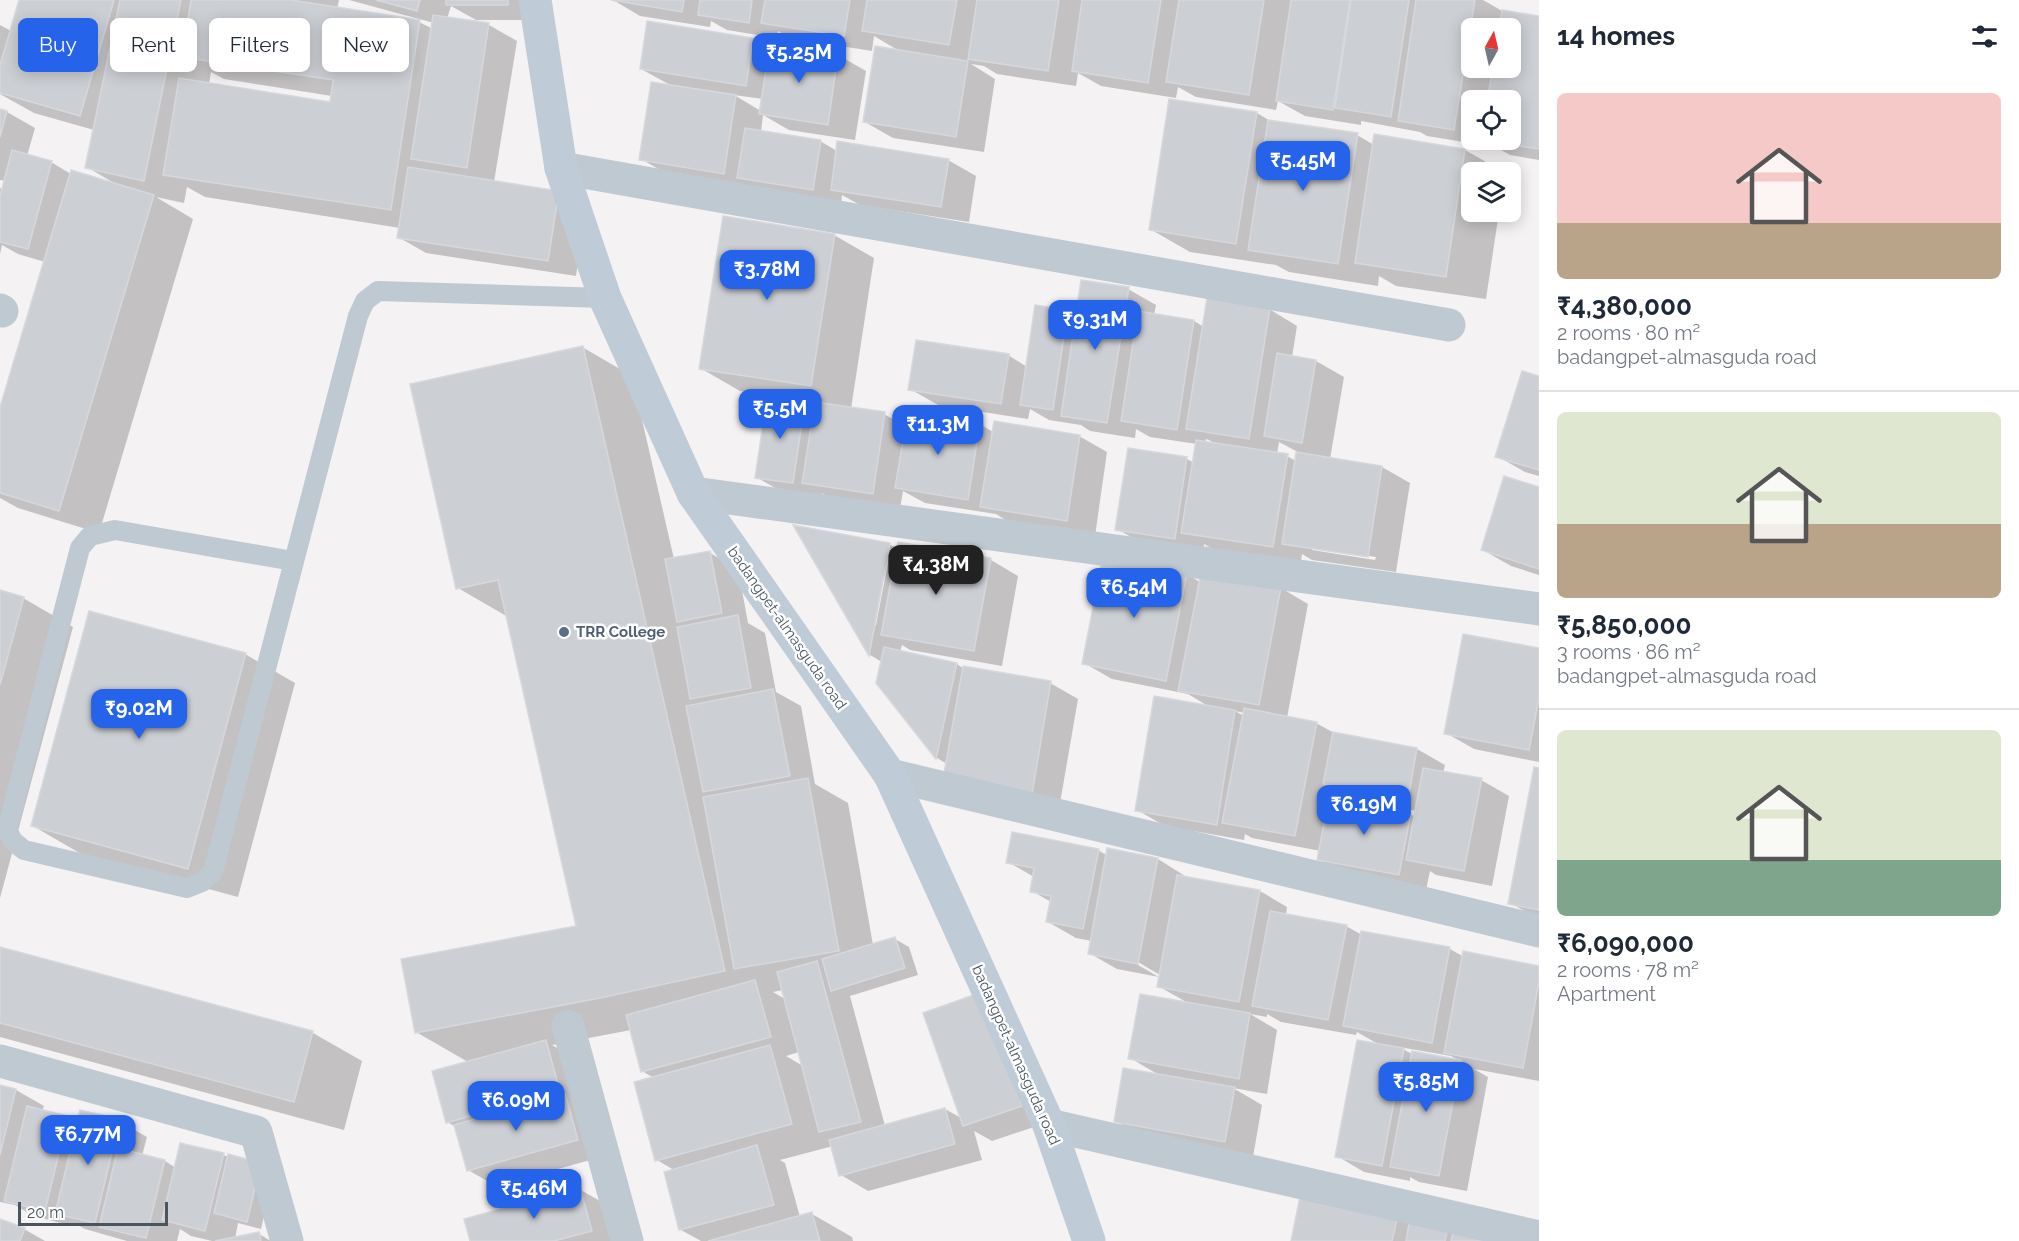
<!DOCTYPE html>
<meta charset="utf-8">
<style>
body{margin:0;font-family:Raleway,sans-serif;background:#f6f6f7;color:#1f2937;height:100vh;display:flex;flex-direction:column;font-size:22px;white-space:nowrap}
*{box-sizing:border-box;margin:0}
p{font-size:20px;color:#747a83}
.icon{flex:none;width:33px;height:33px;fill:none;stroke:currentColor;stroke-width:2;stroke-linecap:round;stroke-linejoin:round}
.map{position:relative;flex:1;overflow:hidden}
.drawer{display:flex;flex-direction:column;background:#fff;width:480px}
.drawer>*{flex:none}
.top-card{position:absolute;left:18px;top:18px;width:570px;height:54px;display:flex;gap:12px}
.needle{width:39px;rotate:8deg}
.controls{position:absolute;left:1461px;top:18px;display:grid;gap:12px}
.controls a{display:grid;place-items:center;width:60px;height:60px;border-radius:9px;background:#fff;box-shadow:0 3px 15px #0003;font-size:30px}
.scale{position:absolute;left:18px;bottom:15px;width:150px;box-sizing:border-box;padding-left:6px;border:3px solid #495660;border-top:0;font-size:16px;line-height:21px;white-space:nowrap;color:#495660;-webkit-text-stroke:4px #fff;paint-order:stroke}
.price{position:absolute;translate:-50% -51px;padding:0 14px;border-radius:12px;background:#2563eb;color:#fff;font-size:20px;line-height:39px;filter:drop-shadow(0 2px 3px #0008)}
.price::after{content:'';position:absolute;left:50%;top:36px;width:18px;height:14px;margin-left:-9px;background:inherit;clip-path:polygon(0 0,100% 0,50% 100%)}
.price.selected{background:#222;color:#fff}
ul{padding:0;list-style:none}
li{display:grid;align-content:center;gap:12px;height:318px;padding:0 18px}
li+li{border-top:2px solid #e0e1e3}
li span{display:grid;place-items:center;height:186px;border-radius:9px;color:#555}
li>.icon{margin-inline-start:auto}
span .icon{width:108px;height:108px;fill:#fffc;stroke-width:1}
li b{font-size:26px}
h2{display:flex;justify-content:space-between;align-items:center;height:72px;padding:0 18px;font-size:26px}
.pill{padding:0 21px;border-radius:9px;background:#fff;box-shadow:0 3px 15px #0003;font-size:21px;line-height:54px}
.pill.selected{background:#2563eb;color:#fff}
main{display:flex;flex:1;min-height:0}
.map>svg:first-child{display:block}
.shadow{fill:#0003;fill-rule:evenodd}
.building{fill:#cccfd4;stroke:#d6d8dd;stroke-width:1.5}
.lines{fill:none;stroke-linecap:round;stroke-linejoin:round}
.lane{stroke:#bfc9d1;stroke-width:20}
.street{stroke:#bfc9d1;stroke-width:33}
.secondary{stroke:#bfcbd6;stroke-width:33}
.service-dot{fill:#5c6f8a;stroke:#fff;stroke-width:2}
.labels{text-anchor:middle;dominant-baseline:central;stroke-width:5;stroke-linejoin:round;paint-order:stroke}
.street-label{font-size:15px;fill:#495660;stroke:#fff}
.service-label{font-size:15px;font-weight:bold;fill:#4e5e75;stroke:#fff;text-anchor:start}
</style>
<main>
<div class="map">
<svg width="1539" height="1241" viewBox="0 0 1539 1241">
<rect width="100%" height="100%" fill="#f4f2f2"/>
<!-- shadow -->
<path class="shadow" d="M 21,0 L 339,0 L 337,9 L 419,22 L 433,29 L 434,23 L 349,0 L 536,0 L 535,20 L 476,20 L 451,6 L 447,19 L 489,25 L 517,41 L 494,182 L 586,208 L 576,276 L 426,253 L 398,237 L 400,228 L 205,197 L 187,187 L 184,203 L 156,197 L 193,219 L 99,533 L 18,508 L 0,498 L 0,412 L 45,262 L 18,254 L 2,245 L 0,254 L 0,188 L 3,190 L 5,181 L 0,180 L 0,110 L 7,112 L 35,128 L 27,156 L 51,162 L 71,174 L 112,182 L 87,167 L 94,130 L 34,113 L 0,94 L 0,25 L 11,31 ZM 211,72 L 224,79 L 332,96 L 331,103 L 209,84 Z
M 613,0 L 1483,0 L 1504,12 L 1539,17 L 1539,160 L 1510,155 L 1483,140 L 1510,140 L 1510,100 L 1472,100 L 1472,140 L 1483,140 L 1482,145 L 1427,136 L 1420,132 L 1361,121 L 1361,125 L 1305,116 L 1278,101 L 1276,110 L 1196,97 L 1178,87 L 1176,98 L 1101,86 L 1078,73 L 1076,86 L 997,74 L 984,66 L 971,64 L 995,79 L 984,152 L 893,138 L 865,122 L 901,52 L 874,36 L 872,51 L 790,38 L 778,31 L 777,38 L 727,30 L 711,21 L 710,27 L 640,16 ZM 1472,28 L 1510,28 L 1510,68 L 1472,68 Z
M 753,39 L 771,49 L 771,45 L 838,55 L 866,71 L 855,140 L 789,130 L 763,115 L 761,132 L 820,141 L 837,151 L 948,160 L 976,176 L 969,222 L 860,205 L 842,195 L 841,205 L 669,175 L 641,159 L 672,86 L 641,69 ZM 734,95 L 763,99 L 761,111 Z
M 1170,100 L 1257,113 L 1272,122 L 1357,135 L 1374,145 L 1376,136 L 1465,150 L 1504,172 L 1472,172 L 1472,212 L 1499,212 L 1486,299 L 1396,286 L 1379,276 L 1378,286 L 1289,272 L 1276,265 L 1190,252 L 1150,229 Z
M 834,235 L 874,258 L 851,409 L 884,414 L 907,427 L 909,413 L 980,424 L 993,432 L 1079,436 L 1107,452 L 1095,536 L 1009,522 L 996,514 L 925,503 L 903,491 L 900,509 L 831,499 L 822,493 L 821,498 L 784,493 L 756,477 L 768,398 L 805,404 L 815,410 L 816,403 L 740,391 L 700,368 Z
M 1128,289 L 1156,305 L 1154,315 L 1194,321 L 1204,327 L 1269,309 L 1297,326 L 1292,357 L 1316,361 L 1344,377 L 1330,459 L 1382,467 L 1410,483 L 1396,572 L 1312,560 L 1302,554 L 1301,562 L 1211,548 L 1204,544 L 1203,554 L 1145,545 L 1117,529 L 1187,459 L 1194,463 L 1197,444 L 1150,437 L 1136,429 L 1135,438 L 1090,431 L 1081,425 L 1049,420 L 1030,409 L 1028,419 L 938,405 L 910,389 L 1008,355 L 1027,367 L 1037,307 L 1068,311 L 1077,317 ZM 1206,439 L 1209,440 L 1217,445 L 1205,443 ZM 1279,442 L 1298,452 L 1296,461 L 1287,456 L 1277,454 ZM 1312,547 L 1376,557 L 1375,560 L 1312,550 Z
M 582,347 L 632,376 L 674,559 L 710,553 L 738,569 L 748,623 L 765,633 L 776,692 L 801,706 L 815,784 L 848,803 L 873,945 L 895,939 L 909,947 L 918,975 L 850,996 L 885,1126 L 945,1109 L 963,1119 L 925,1014 L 1049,1122 L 992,1141 L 974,1131 L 982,1160 L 868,1191 L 841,1175 L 833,1146 L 780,1160 L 785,1163 L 800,1217 L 812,1214 L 852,1237 L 853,1241 L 701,1241 L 681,1230 L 674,1170 L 657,1160 L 654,1078 L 642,1071 L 631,1030 L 552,1045 L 574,1058 L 605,1156 L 496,1186 L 468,1170 L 456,1127 L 447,1122 L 468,1062 L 416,1032 L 578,928 L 508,617 L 458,588 ZM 783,990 L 785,999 L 773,992 ZM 799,1052 L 803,1066 L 786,1056 Z
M 1539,378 L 1539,476 L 1525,472 L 1497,456 Z
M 1539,489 L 1539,575 L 1511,566 L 1483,550 Z
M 796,527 L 889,544 L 898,549 L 991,560 L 1018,576 L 1002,666 L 910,650 L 902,645 L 900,652 L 957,664 L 964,669 L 1050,683 L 1078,699 L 1059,809 L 947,764 L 937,758 L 877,683 L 882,662 L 870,655 ZM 887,552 L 890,552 L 876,625 L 873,625 Z
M 1186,574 L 1200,582 L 1281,588 L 1308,604 L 1287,718 L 1316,723 L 1336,734 L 1417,749 L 1445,765 L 1443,773 L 1481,780 L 1509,796 L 1492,886 L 1436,875 L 1430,871 L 1426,890 L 1347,876 L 1319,860 L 1321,851 L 1252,838 L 1245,834 L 1244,840 L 1165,826 L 1137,810 L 1208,706 L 1188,694 L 1112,679 L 1084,663 ZM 1235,711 L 1245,713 L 1244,716 ZM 1335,789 L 1353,800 L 1417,811 L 1416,817 L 1410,814 L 1333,799 Z
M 0,592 L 23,598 L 73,627 L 0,898 Z
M 1539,649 L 1539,762 L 1474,749 L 1446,733 Z
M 245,654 L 295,683 L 238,897 L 83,855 L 33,826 Z
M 1539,770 L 1539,919 L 1510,903 Z
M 1098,850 L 1108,856 L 1158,859 L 1185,876 L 1185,878 L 1260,891 L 1287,907 L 1286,915 L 1346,926 L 1362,935 L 1450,949 L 1464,957 L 1539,967 L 1539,1081 L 1474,1069 L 1488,1077 L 1467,1191 L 1419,1182 L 1410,1177 L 1410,1181 L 1364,1172 L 1337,1156 L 1378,1044 L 1357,1032 L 1356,1035 L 1281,1022 L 1267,1014 L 1267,1017 L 1250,1014 L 1277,1030 L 1267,1094 L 1233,1088 L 1262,1105 L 1253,1157 L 1143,1137 L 1115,1121 L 1159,1075 L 1130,1058 L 1188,1003 L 1158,986 L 1160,975 L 1133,959 L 1131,961 L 1159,977 L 1117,969 L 1089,953 L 1092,941 L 1076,938 L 1048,922 L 1051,902 L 1032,891 L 1034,877 L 1008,862 ZM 1399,1047 L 1451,1056 L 1460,1061 L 1412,1054 Z
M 0,949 L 313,1033 L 362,1061 L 344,1130 L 0,1037 Z
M 0,1086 L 16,1090 L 44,1106 L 42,1112 L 67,1118 L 78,1124 L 119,1121 L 147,1137 L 142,1156 L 165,1161 L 176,1168 L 223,1155 L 274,1172 L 261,1229 L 238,1223 L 235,1239 L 259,1234 L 271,1241 L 212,1241 L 191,1236 L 180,1229 L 177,1241 L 127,1241 L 85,1229 L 74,1223 L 73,1226 L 33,1216 L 15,1205 L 0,1202 Z
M 579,1189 L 607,1205 L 618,1241 L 472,1241 Z
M 1302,1194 L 1494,1241 L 1293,1241 Z
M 0,1220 L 24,1229 L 45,1241 L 0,1241 Z"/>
<!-- building -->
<path class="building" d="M 19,0 L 114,0 L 80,116 L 0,93 L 0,65 Z
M 120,0 L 181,0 L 144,181 L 85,168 Z
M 191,0 L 291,0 L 420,20 L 391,210 L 163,175 L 179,78 L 330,102 L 333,80 L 182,57 Z
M 376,0 L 420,0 L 417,11 Z
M 446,0 L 508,0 L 508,5 L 446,5 Z
M 611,0 L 684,0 L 682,12 Z
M 700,0 L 752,0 L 749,23 L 698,15 Z
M 765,0 L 850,0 L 844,36 L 761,23 Z
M 867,0 L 957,0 L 949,45 L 862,31 Z
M 977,0 L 1059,0 L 1048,71 L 968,59 Z
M 1082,0 L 1161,0 L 1148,83 L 1072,71 Z
M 1179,0 L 1264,0 L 1249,95 L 1166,82 Z
M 1291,0 L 1350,0 L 1333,110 L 1276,101 Z
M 1351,0 L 1409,0 L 1391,117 L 1335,108 Z
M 1416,0 L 1475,0 L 1454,130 L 1398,121 Z
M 1502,10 L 1539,16 L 1539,149 L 1481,140 L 1510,140 L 1510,100 L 1487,100 L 1493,68 L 1510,68 L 1510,28 L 1499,28 Z
M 433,15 L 489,23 L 467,168 L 411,159 Z
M 647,21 L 753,38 L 746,86 L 640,69 Z
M 770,43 L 838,54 L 828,125 L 759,114 Z
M 875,46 L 968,61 L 956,137 L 863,122 Z
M 651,82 L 736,95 L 724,174 L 639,160 Z
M 1169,99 L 1257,112 L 1236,244 L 1149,230 Z
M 0,109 L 7,111 L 0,137 Z
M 1268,120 L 1358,133 L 1338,264 L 1248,250 Z
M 745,128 L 821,140 L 813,190 L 737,178 Z
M 1374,134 L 1465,149 L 1446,277 L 1355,263 Z
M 837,141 L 949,159 L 941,207 L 831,190 Z
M 12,150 L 52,161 L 28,249 L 0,242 L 0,196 Z
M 408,167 L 559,191 L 548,261 L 397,238 Z
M 71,170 L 154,195 L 59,511 L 0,493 L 0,407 Z
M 723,216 L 835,234 L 811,386 L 699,369 Z
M 1081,280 L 1129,287 L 1107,423 L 1061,416 Z
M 1207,298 L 1270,308 L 1249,439 L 1186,429 Z
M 1035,305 L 1068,310 L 1053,410 L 1020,405 Z
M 1138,311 L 1194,320 L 1177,430 L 1121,421 Z
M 916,340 L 1009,354 L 1001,404 L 908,390 Z
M 583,346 L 725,971 L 600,998 L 415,1033 L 401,959 L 576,926 L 498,580 L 456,589 L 410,384 Z
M 1277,353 L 1316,360 L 1302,443 L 1264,436 Z
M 1522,371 L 1539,376 L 1539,470 L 1495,457 Z
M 767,397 L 805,403 L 793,483 L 755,478 Z
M 815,402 L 885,412 L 873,494 L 802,483 Z
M 908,411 L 980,423 L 968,500 L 895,488 Z
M 994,421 L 1080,435 L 1067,521 L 980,507 Z
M 1196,440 L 1288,454 L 1273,547 L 1181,533 Z
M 1128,448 L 1187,457 L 1175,539 L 1115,530 Z
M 1296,452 L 1382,466 L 1368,557 L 1282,544 Z
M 1504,476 L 1539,487 L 1539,569 L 1481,550 Z
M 793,525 L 890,543 L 869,656 Z
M 898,542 L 991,558 L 974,651 L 881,635 Z
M 710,551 L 722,613 L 677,622 L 665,559 Z
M 1103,556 L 1187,573 L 1166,681 L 1082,664 Z
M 1201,572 L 1281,587 L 1259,705 L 1178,691 Z
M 0,590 L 24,597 L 0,685 Z
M 89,611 L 246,653 L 188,869 L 31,826 Z
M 738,615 L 751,688 L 690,699 L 677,627 Z
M 1463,634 L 1539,648 L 1539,698 L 1529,750 L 1444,734 Z
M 884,647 L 957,663 L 936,759 L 876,683 Z
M 963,666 L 1051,681 L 1032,794 L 943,779 Z
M 773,689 L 790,776 L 703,792 L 686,706 Z
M 1154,696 L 1235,710 L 1217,825 L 1135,811 Z
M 1244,708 L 1317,722 L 1295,836 L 1222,823 Z
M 1333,732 L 1417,748 L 1408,800 L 1323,784 Z
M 1534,767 L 1539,768 L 1539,910 L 1508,904 Z
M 1423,768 L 1482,778 L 1464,871 L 1406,860 Z
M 808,778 L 839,951 L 734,969 L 703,797 Z
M 1329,797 L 1411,813 L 1399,875 L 1317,860 Z
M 1012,832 L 1099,849 L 1083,929 L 1046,922 L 1051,896 L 1030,892 L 1034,868 L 1006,863 Z
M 1107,848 L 1158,858 L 1138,964 L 1088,954 Z
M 1177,875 L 1260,890 L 1239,1002 L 1157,987 Z
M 1270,911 L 1347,925 L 1328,1020 L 1252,1006 Z
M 1361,931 L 1450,947 L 1432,1043 L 1343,1026 Z
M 895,937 L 905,968 L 831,991 L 822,959 Z
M 0,947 L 313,1031 L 294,1102 L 0,1023 Z
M 1463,951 L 1539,966 L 1539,982 L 1523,1068 L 1444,1053 Z
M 817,961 L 861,1122 L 819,1132 L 777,972 Z
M 755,980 L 771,1037 L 641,1072 L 626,1015 Z
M 982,992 L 1022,1106 L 963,1126 L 923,1013 Z
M 1140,994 L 1250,1013 L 1239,1079 L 1128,1059 Z
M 546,1040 L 560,1091 L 446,1123 L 432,1071 Z
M 1357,1040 L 1404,1048 L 1382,1166 L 1335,1157 Z
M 770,1045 L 792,1124 L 655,1161 L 634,1082 Z
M 1412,1051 L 1461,1060 L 1439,1176 L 1390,1167 Z
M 1123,1068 L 1235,1087 L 1225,1142 L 1114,1122 Z
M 0,1085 L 16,1089 L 0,1155 Z
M 565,1093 L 578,1140 L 467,1171 L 454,1125 Z
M 27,1106 L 68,1116 L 45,1211 L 4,1201 Z
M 945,1108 L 955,1144 L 839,1176 L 829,1140 Z
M 80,1110 L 120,1119 L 95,1223 L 55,1214 Z
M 180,1143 L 224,1153 L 205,1231 L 162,1220 Z
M 757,1145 L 774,1205 L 679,1230 L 664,1172 Z
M 118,1148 L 165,1160 L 146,1238 L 99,1227 Z
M 228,1154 L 261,1163 L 247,1222 L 214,1213 Z
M 580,1187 L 592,1231 L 554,1241 L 470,1241 L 464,1219 Z
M 1301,1192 L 1399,1211 L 1392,1241 L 1291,1241 Z
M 812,1212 L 820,1241 L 708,1241 Z
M 1410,1218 L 1448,1227 L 1445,1241 L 1406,1241 Z
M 0,1219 L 25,1228 L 20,1241 L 0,1241 Z
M 1454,1228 L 1487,1241 L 1451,1241 Z
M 259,1232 L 261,1241 L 215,1241 Z"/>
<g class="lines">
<!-- lane -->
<path class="lane" d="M 293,561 L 115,530 L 90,536 L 80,548 L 7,830 L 13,841 L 24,850 L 187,888 L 202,882 L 213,872 L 358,316 L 365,301 L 378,291 L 605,298"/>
<!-- street -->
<path class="street" d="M 561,168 L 1449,325
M 0,310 L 2,311
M 693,493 L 1539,609
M 890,775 L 1539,931
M 568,1026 L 627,1241
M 0,1061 L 256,1132 L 287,1241
M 1049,1125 L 1539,1237"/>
<!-- secondary -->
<path class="secondary" d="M 535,0 L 561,168 L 605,298 L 693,493 L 890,775 L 1049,1125 L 1089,1241"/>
</g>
<!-- markers -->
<circle class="service-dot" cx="564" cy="632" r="6"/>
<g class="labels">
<!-- street labels -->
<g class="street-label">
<text transform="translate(787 628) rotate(55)">badangpet-almasguda road</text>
<text transform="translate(1016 1055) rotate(66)">badangpet-almasguda road</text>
</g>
<!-- service labels -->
<g class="service-label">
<text x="576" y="632">TRR College</text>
</g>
</g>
</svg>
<div class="controls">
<a><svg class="needle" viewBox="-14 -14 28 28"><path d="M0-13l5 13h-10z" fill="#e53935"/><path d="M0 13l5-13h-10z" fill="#747a83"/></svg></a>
<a><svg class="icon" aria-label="locate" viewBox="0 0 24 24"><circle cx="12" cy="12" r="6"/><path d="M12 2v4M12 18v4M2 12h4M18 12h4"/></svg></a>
<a><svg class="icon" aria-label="layers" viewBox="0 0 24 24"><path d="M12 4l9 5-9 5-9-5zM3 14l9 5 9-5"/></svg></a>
</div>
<div class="scale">20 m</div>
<b class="price" style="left:799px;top:84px">₹5.25M</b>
<b class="price" style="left:1303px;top:192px">₹5.45M</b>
<b class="price" style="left:767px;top:301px">₹3.78M</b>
<b class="price" style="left:1095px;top:351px">₹9.31M</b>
<b class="price" style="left:780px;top:440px">₹5.5M</b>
<b class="price" style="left:938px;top:456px">₹11.3M</b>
<b class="price selected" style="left:936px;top:596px">₹4.38M</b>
<b class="price" style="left:1134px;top:619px">₹6.54M</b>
<b class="price" style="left:139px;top:740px">₹9.02M</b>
<b class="price" style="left:1364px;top:836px">₹6.19M</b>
<b class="price" style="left:1426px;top:1113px">₹5.85M</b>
<b class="price" style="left:516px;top:1132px">₹6.09M</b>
<b class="price" style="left:88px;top:1166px">₹6.77M</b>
<b class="price" style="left:534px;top:1220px">₹5.46M</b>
<div class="top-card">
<a class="pill selected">Buy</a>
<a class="pill">Rent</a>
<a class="pill">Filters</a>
<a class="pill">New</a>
</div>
</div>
<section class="drawer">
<h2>14 homes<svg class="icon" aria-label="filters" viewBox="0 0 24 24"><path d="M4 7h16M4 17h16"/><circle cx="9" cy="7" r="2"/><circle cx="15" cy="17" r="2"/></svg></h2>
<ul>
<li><span style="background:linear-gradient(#f6c9c9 70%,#b9a48a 0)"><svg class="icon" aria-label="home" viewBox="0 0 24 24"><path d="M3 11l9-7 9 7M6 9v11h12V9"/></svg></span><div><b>₹4,380,000</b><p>2 rooms · 80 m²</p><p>badangpet-almasguda road</p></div></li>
<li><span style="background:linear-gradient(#dfe7d0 60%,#b9a48a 0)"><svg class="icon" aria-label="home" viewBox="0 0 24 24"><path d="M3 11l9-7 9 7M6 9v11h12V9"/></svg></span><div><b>₹5,850,000</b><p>3 rooms · 86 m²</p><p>badangpet-almasguda road</p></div></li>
<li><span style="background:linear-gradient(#dfe7d0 70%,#7fa58c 0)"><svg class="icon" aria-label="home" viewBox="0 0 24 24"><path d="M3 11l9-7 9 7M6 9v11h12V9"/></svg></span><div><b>₹6,090,000</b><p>2 rooms · 78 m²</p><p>Apartment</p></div></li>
</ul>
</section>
</main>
